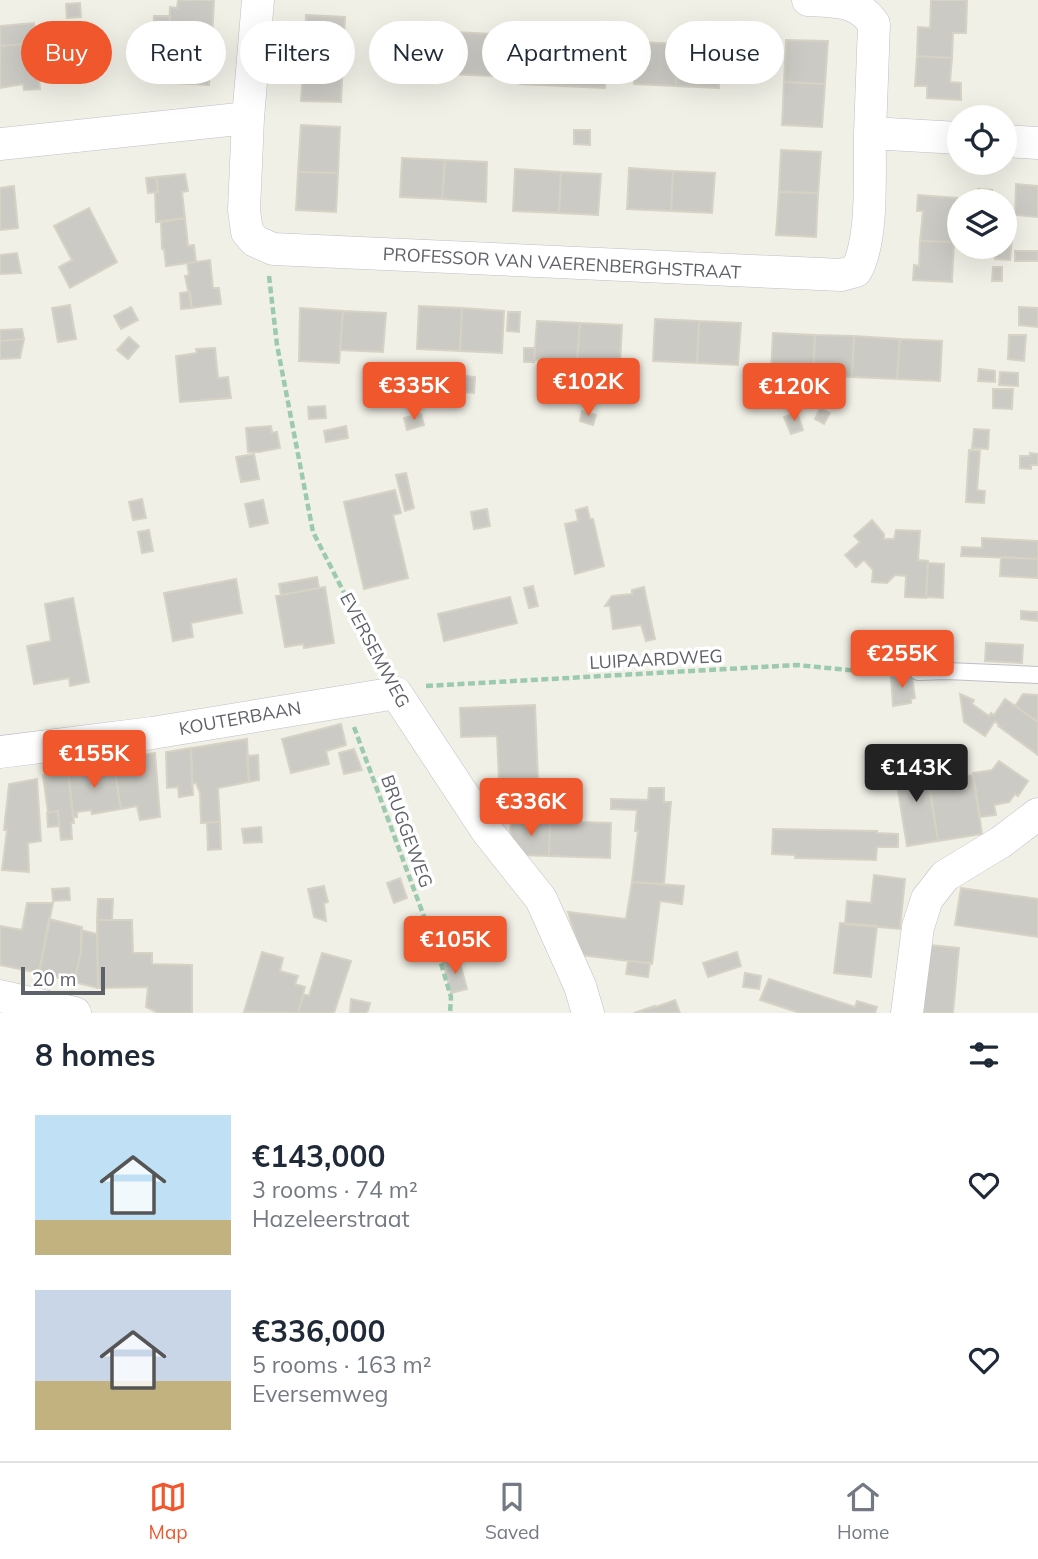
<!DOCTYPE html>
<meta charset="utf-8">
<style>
body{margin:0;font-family:Mulish,sans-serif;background:#f2f2f3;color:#1f2937;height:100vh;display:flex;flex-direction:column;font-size:26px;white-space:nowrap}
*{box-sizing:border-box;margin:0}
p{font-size:23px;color:#747a83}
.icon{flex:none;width:38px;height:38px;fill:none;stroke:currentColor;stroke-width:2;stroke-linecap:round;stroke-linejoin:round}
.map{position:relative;height:1013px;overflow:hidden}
.details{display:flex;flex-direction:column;background:#fff;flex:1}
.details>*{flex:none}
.banner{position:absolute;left:21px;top:21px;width:998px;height:63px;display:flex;gap:14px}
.controls{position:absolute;left:947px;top:105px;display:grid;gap:14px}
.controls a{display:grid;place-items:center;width:70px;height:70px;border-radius:50%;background:#fff;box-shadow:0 7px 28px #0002;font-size:35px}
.scale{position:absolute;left:21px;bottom:18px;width:84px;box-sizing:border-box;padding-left:7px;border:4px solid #5e6168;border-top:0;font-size:19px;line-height:24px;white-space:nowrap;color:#5e6168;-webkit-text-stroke:5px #fff;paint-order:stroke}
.price{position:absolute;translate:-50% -60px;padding:0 16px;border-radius:7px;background:#f0572d;color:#fff;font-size:23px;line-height:46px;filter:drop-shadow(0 2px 4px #0008)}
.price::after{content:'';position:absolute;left:50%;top:42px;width:21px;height:16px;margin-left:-10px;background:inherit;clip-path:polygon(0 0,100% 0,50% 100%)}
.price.on{background:#222;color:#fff}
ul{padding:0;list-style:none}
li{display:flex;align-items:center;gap:21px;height:175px;padding:0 35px}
li span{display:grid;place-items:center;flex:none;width:196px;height:140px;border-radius:0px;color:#555}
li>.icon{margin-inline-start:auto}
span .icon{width:84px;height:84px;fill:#fffc;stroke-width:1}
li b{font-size:30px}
h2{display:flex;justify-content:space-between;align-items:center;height:84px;padding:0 35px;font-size:30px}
.chip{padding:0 24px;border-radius:32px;background:#fff;box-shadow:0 7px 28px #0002;font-size:24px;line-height:63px}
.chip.on{background:#f0572d;color:#fff}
.dock{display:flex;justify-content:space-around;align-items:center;height:98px;border-top:2px solid #e0e1e3;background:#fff;font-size:19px;color:#747a83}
.dock a{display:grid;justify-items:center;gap:4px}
.dock .on{color:#f0572d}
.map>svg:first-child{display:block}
.building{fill:#cccac4;stroke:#d6d3c5;stroke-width:2}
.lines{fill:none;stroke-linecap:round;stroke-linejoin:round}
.service-casing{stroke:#bebfc6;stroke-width:18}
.minor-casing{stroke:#bebfc6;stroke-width:33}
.path{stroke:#9bcaaf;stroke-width:4.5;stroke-dasharray:7 3.5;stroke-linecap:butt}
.service{stroke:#fff;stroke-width:16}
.minor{stroke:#fff;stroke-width:32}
.labels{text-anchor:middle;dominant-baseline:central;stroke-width:7;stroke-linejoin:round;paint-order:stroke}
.street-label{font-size:18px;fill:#5e6168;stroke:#fff}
</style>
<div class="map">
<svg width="1038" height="1013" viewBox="0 0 1038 1013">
<rect width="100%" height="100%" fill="#f1f0e7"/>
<!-- building -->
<path class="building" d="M 178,0 L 214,0 L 212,39 L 169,37 L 170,7 L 177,8 Z
M 931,0 L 967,0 L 966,33 L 953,33 L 952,58 L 917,56 L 918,27 L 930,28 Z
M 80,3 L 81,17 L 67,18 L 66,4 Z
M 306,15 L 345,17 L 343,60 L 304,58 Z
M 154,16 L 170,16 L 169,35 L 153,34 Z
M 34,23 L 36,43 L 0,46 L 0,26 Z
M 409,30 L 452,32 L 449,74 L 407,72 Z
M 452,32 L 494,34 L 492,76 L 449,74 Z
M 169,37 L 212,39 L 209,85 L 174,83 L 175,66 L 168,66 Z
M 786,40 L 828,41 L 825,84 L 784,82 Z
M 636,42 L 679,44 L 676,86 L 634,84 Z
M 36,43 L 40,89 L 24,90 L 23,84 L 0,88 L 0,46 Z
M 522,44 L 564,46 L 562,86 L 520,84 Z
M 679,44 L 721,46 L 719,88 L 676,86 Z
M 564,46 L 608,48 L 605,88 L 562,86 Z
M 88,47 L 89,61 L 76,61 L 75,48 Z
M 917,56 L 952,58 L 950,82 L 961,83 L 961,100 L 927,98 L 927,86 L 915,86 Z
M 304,58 L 343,60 L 341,102 L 301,101 Z
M 784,82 L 825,84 L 822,127 L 782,125 Z
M 301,125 L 340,127 L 338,173 L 298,172 Z
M 574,130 L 590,130 L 590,145 L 574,144 Z
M 781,150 L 821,152 L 818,193 L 779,192 Z
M 402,158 L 445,160 L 442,199 L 400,197 Z
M 445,160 L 487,162 L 486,202 L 442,199 Z
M 629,168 L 673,171 L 671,211 L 627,209 Z
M 515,169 L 561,172 L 559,213 L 513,211 Z
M 673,171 L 715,173 L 712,213 L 671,211 Z
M 298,172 L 338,173 L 336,212 L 296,210 Z
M 561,172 L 601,174 L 598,215 L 559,213 Z
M 185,174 L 188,191 L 182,192 L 185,218 L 156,222 L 155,193 L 158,192 L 156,177 Z
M 156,177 L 158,192 L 148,193 L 146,178 Z
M 1016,184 L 1038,186 L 1038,217 L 1015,215 Z
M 14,186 L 18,228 L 0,230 L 0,188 Z
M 978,189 L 992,190 L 992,201 L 978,201 Z
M 779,192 L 818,193 L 816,237 L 776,235 Z
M 918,195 L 957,198 L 954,242 L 920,241 L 923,211 L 917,211 Z
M 89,208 L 117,262 L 70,288 L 59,267 L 72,260 L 54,226 Z
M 185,218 L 188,246 L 194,245 L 196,262 L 166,266 L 164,249 L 162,249 L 161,222 Z
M 1004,239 L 1012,239 L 1010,260 L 995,259 L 996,255 L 990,254 L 990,247 L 1004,247 Z
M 920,241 L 954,242 L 952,282 L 913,280 L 914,265 L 919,266 Z
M 1015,251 L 1038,251 L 1038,261 L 1015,261 Z
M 17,253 L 21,273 L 0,274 L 0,255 Z
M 210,260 L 213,288 L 219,288 L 221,304 L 192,308 L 185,276 L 189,275 L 187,263 Z
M 993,267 L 1002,267 L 1002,281 L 992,281 Z
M 187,292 L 190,292 L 192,308 L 181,309 L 180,293 Z
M 70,305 L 76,339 L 58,342 L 52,308 Z
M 419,306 L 462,308 L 460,351 L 417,349 Z
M 131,307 L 138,320 L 121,329 L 114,316 Z
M 1019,307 L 1038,308 L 1038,327 L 1019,325 Z
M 300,308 L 343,311 L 339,363 L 299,361 Z
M 462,308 L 504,311 L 502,353 L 460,351 Z
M 343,311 L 386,313 L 383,352 L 340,350 Z
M 508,312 L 520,312 L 519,332 L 507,331 Z
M 655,319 L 699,321 L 697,363 L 653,361 Z
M 537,321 L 580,323 L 576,376 L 547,375 L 547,360 L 534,360 Z
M 699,321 L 741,323 L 738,365 L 697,363 Z
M 580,323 L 622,325 L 620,365 L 577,362 Z
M 22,329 L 24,339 L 0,341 L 0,330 Z
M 773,333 L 815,335 L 813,375 L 771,372 Z
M 815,335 L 854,336 L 852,377 L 813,375 Z
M 1009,335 L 1026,335 L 1024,361 L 1008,359 Z
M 854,336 L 900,339 L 897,379 L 852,377 Z
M 129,337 L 139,346 L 128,359 L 117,350 Z
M 24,339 L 20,358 L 0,359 L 0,341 Z
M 900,339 L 942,341 L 940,381 L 897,379 Z
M 215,348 L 218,378 L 228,377 L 231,398 L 180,402 L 176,356 L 197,353 L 196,349 Z
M 524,348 L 535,348 L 534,362 L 524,362 Z
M 979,369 L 995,371 L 995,382 L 978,381 Z
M 1000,372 L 1018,373 L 1018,386 L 999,385 Z
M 463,376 L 475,377 L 474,393 L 462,392 Z
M 993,389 L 1013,389 L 1012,409 L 993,408 Z
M 325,406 L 326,418 L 309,419 L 308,407 Z
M 820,408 L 830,413 L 824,424 L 815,419 Z
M 582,411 L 596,415 L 593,425 L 580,421 Z
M 797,412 L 803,430 L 791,434 L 784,417 Z
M 421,414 L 424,425 L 407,430 L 404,418 Z
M 271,426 L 272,433 L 277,432 L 280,448 L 259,452 L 248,452 L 246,428 Z
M 346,426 L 348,438 L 326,442 L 324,431 Z
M 974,429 L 989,430 L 988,449 L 972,448 Z
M 969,450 L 980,451 L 977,490 L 985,491 L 984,503 L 966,502 Z
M 1030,453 L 1038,454 L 1038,465 L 1031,465 L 1031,469 L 1020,468 L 1020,456 L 1030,456 Z
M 254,454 L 259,479 L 241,482 L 236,457 Z
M 406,473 L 414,508 L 405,511 L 396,475 Z
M 395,490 L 401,513 L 393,515 L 408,578 L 364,589 L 344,502 Z
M 142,499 L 146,518 L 133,520 L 129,502 Z
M 263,500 L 268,523 L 250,527 L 245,504 Z
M 587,507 L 590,519 L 593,519 L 604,566 L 575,574 L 565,524 L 578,521 L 576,510 Z
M 487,509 L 490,526 L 474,529 L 471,512 Z
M 872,520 L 884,534 L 884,539 L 894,539 L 896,530 L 920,531 L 918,560 L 928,561 L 926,598 L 905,597 L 906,576 L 895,575 L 887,583 L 872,582 L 873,570 L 864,560 L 856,567 L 845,555 L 860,542 L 854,536 Z
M 149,530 L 153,551 L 142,553 L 138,532 Z
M 982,538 L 1038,541 L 1038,559 L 961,556 L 962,547 L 982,548 Z
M 1001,557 L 1038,559 L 1038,578 L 1000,576 Z
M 928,563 L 944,564 L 943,598 L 926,597 Z
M 317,577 L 319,588 L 281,595 L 279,584 Z
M 236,579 L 242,613 L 191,623 L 193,637 L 173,641 L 164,593 Z
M 533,586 L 538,606 L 529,608 L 524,588 Z
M 325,587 L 334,643 L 304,648 L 303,644 L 285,647 L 276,596 Z
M 644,587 L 655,639 L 646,641 L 641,625 L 613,629 L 610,606 L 605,606 L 612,596 L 632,594 L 632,590 Z
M 510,597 L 517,623 L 444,641 L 438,614 Z
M 73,598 L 89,682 L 70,686 L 69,678 L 34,684 L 27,646 L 51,641 L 45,604 Z
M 1021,611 L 1038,612 L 1038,621 L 1021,619 Z
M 986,643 L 1023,645 L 1022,663 L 985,661 Z
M 891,676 L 912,676 L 915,698 L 911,699 L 911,703 L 893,706 Z
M 960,694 L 974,700 L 972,704 L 989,716 L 991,713 L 994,715 L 1005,699 L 1038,722 L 1038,755 L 998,726 L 999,725 L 995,721 L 985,736 L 964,722 Z
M 1023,694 L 1038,695 L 1038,722 L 1015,706 Z
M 535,705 L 538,779 L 499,780 L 497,736 L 461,737 L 460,708 Z
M 341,724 L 346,745 L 326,751 L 329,764 L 291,773 L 282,739 Z
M 247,739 L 249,782 L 218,788 L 220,822 L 201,823 L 200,793 L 196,783 L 192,784 L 191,748 Z
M 191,748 L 193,795 L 179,797 L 178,787 L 167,788 L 166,752 Z
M 354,749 L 362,770 L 344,774 L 339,753 Z
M 155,753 L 160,817 L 140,820 L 137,806 L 121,809 L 113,760 Z
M 258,755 L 259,780 L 249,782 L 247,756 Z
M 113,761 L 121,809 L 92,814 L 91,810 L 77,812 L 77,817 L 73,817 L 68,771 L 112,764 Z
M 925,761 L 938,841 L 907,846 L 894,766 Z
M 999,761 L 1028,781 L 1018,796 L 1015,794 L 1009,802 L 994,805 L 996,815 L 980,817 L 973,773 L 992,770 Z
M 68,771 L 74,823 L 71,823 L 72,839 L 61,840 L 58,811 L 48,813 L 43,775 Z
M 973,775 L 982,834 L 938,841 L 929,782 Z
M 37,779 L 41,841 L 28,843 L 29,872 L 2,870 L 7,830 L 4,830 L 9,784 Z
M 649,788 L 664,788 L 664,802 L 671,802 L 664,884 L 632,882 L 638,831 L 635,831 L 637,810 L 611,809 L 611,799 L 648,800 Z
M 515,795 L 551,798 L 551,809 L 514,808 Z
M 58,811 L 59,826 L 48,827 L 47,813 Z
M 512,821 L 550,821 L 549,856 L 517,855 L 510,830 Z
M 550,821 L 611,823 L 610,858 L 549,856 Z
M 220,822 L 221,849 L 208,850 L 207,823 Z
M 261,827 L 262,842 L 244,843 L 242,829 Z
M 773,829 L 877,831 L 877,833 L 898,834 L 898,847 L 877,847 L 876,860 L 795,858 L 795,855 L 772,854 Z
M 874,875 L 905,879 L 900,929 L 845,924 L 847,901 L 871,903 Z
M 400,878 L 407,898 L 394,903 L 387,883 Z
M 632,882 L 684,886 L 682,904 L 660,901 L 652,964 L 581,955 L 568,912 L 626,919 Z
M 324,886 L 328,902 L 324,903 L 326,921 L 314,917 L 308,889 Z
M 69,888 L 70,900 L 53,901 L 52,889 Z
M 961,888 L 1038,899 L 1038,937 L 955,925 Z
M 98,899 L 113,899 L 112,920 L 97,920 Z
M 27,903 L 53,903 L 39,973 L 0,965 L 0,926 L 22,930 Z
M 49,919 L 82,927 L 81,952 L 74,982 L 39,973 Z
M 97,920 L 132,920 L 133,953 L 152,953 L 152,964 L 192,965 L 192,1013 L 158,1013 L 146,1007 L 148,987 L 98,988 Z
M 840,923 L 877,926 L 871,977 L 834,973 Z
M 81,930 L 97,934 L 98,988 L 74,982 L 81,952 Z
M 929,945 L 959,948 L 953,1013 L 923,1013 Z
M 262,952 L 283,958 L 280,971 L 298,976 L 295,984 L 305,987 L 298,1013 L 244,1012 Z
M 737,952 L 741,966 L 708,977 L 703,963 Z
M 322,953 L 351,961 L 334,1013 L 298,1013 L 304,994 L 309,996 Z
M 459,959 L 467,989 L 451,993 L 443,962 Z
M 628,961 L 650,963 L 648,977 L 626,974 Z
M 745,973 L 761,976 L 759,989 L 743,987 Z
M 769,979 L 855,1007 L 857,1001 L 877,1007 L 875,1013 L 800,1013 L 760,1000 Z
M 351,999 L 370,1003 L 368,1011 L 365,1013 L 350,1013 Z
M 675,1000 L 680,1013 L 634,1013 L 655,1006 L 656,1007 Z"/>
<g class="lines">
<defs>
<path id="service" d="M 918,672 L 947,671 L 1038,675"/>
<path id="minor" d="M 808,0 C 838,2 858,0 874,24 L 870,133
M 248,118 L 258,0
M 1004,141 L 1038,143
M 0,144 L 248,118 L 244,210 L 247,232 L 255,241 L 273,249 L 841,275 L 856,271 C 874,239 869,171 870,133 L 959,138
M 0,752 L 152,733 L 396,693 L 487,831 L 541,899 L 580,986 L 588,1013
M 0,996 L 75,1013
M 907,1013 L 918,927 L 927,899 L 945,876 L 1001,842 L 1038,814"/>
</defs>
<!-- service casing -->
<use href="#service" class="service-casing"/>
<!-- minor casing -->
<use href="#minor" class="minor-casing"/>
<!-- path -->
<path class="path" d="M 269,276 L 277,345 L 313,532 L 382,667
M 426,686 L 797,665 L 859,671 L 900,672
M 354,727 L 440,960 L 451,997 L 450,1013"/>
<!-- service -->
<use href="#service" class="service"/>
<!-- minor -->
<use href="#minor" class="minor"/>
</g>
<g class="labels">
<!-- street labels -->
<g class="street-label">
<text transform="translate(562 263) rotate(3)">PROFESSOR VAN VAERENBERGHSTRAAT</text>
<text transform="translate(375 650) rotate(62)">EVERSEMWEG</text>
<text transform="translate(656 659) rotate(-3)">LUIPAARDWEG</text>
<text transform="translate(240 718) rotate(-10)">KOUTERBAAN</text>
<text transform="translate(407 831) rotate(70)">BRUGGEWEG</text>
</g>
</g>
</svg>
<div class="controls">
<a><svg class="icon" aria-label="locate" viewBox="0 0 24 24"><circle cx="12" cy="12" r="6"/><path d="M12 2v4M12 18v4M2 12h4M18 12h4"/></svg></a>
<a><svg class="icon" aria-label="layers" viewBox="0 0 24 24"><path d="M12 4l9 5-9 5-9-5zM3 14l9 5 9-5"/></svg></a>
</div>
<div class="scale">20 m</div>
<b class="price" style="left:588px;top:418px">€102K</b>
<b class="price" style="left:414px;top:422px">€335K</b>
<b class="price" style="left:794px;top:423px">€120K</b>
<b class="price" style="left:902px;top:690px">€255K</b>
<b class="price" style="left:94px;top:790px">€155K</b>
<b class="price on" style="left:916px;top:804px">€143K</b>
<b class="price" style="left:531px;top:838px">€336K</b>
<b class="price" style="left:455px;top:976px">€105K</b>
<div class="banner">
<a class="chip on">Buy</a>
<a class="chip">Rent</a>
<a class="chip">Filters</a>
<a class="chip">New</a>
<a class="chip">Apartment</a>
<a class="chip">House</a>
</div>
</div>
<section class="details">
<h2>8 homes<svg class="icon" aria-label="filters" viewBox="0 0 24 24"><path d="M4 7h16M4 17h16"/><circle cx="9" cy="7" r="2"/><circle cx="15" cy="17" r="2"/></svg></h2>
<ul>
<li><span style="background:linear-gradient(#bfe0f5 75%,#c2b280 0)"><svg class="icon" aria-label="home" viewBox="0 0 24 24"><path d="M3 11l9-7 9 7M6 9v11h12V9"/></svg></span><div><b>€143,000</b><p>3 rooms · 74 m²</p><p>Hazeleerstraat</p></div><svg class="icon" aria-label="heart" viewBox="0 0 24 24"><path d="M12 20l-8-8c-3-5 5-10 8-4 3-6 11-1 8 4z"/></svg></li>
<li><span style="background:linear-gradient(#c9d6e8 65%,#c2b280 0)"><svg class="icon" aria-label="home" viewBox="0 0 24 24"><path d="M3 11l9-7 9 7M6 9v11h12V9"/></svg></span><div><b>€336,000</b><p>5 rooms · 163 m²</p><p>Eversemweg</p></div><svg class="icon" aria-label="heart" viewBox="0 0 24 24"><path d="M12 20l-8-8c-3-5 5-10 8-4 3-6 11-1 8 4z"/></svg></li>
</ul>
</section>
<nav class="dock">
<a class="on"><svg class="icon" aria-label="map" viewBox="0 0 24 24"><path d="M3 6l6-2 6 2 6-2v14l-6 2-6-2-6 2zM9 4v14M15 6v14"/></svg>Map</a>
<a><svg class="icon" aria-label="saved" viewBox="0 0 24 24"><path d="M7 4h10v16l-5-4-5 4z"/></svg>Saved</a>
<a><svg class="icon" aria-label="home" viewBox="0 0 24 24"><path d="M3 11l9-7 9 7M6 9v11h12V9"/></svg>Home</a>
</nav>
